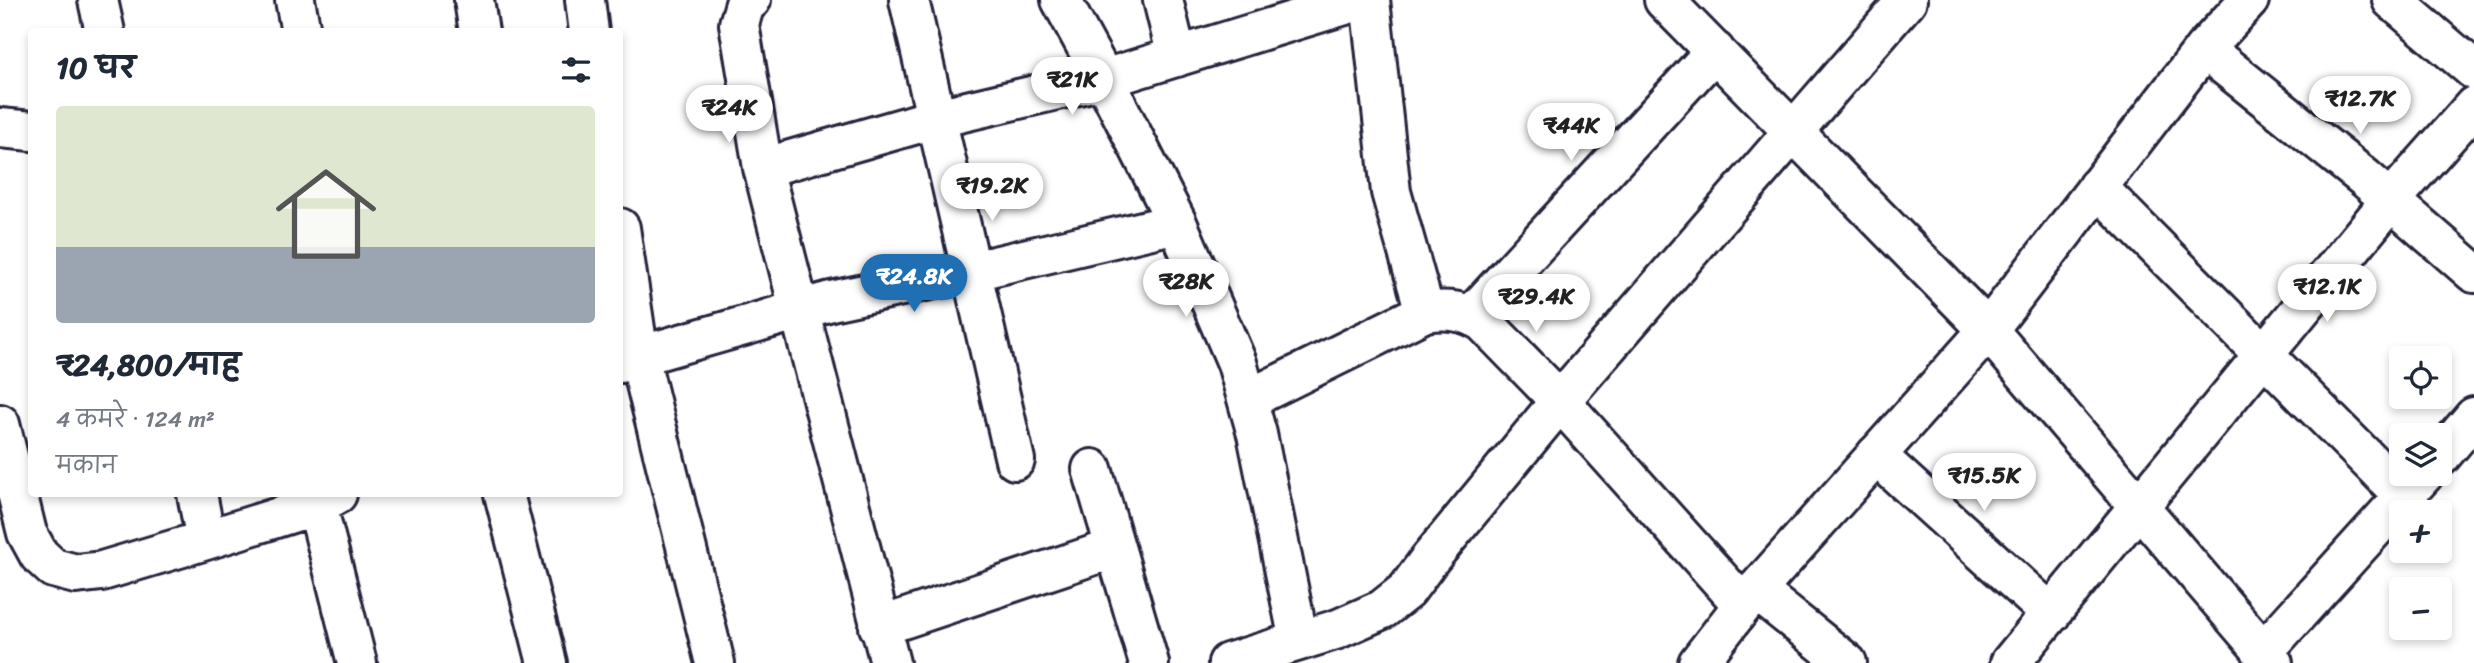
<!DOCTYPE html>
<html lang="hi">
<meta charset="utf-8">
<style>
body{margin:0;font-family:Sriracha,"Playpen Sans Deva",sans-serif;background:#f6f6f7;color:#1f2937;height:100vh;display:flex;flex-direction:column;font-size:26px;white-space:nowrap}
*{box-sizing:border-box;margin:0}
p{font-size:23px;color:#747a83}
.icon{flex:none;width:38px;height:38px;fill:none;stroke:currentColor;stroke-width:2;stroke-linecap:round;stroke-linejoin:round}
.map{position:relative;flex:1;overflow:hidden}
.details{position:absolute;left:28px;top:28px;width:595px;height:469px;display:flex;flex-direction:column;background:#fff;border-radius:7px;box-shadow:0 4px 10px #0003}
.details>*{flex:none}
.controls{position:absolute;left:2389px;top:346px;display:grid;gap:14px}
.controls a{display:grid;place-items:center;width:63px;height:63px;border-radius:7px;background:#fff;box-shadow:0 4px 10px #0003;font-size:35px}
.price{position:absolute;translate:-50% -60px;padding:0 16px;border-radius:24px;background:#fff;color:#222;font-size:23px;line-height:46px;filter:drop-shadow(0 2px 4px #0008)}
.price::after{content:'';position:absolute;left:50%;top:42px;width:21px;height:16px;margin-left:-10px;background:inherit;clip-path:polygon(0 0,100% 0,50% 100%)}
.price.selected{background:#1f6fb2;color:#fff}
ul{padding:0;list-style:none}
li{display:grid;align-content:center;gap:14px;height:371px;padding:0 28px}
li span{display:grid;place-items:center;height:217px;border-radius:7px;color:#555}
li>.icon{margin-inline-start:auto}
span .icon{width:126px;height:126px;fill:#fffc;stroke-width:1}
li b{font-size:30px}
h2{display:flex;justify-content:space-between;align-items:center;height:84px;padding:0 28px;font-size:30px}
.map>svg:first-child{display:block}
.lines{fill:none;stroke-linecap:round;stroke-linejoin:round}
.minor-casing{stroke:#22223b;stroke-width:44}
.major-casing{stroke:#22223b;stroke-width:44}
.minor{stroke:#fff;stroke-width:38}
.major{stroke:#fff;stroke-width:38}
</style>
<div class="map">
<svg width="2474" height="663" viewBox="0 0 2474 663">
<rect width="100%" height="100%" fill="#fff"/>
<filter id="ink" filterUnits="userSpaceOnUse"><feTurbulence type="fractalNoise" baseFrequency=".0143" numOctaves="2"/><feDisplacementMap in="SourceGraphic" scale="14" xChannelSelector="R" yChannelSelector="G"/><feConvolveMatrix kernelMatrix="1 2 1 2 8 2 1 2 1" color-interpolation-filters="sRGB"/></filter>
<g filter="url(#ink)">
<g class="lines">
<defs>
<path id="minor" d="M 98,0 L 105,32
M 295,0 L 301,32
M 474,0 L 479,32
M 585,0 L 589,32
M 751,0 L 745,4 L 739,24 L 763,168 L 890,663
M 909,0 L 1015,460
M 1061,0 L 1104,79 L 1177,223 L 1237,363 L 1257,434 L 1299,641
M 1163,0 L 1177,57
M 1370,0 L 1391,192 L 1425,312
M 1664,0 L 1988,330 L 2273,663
M 2392,0 L 2474,70
M 2204,49 L 2365,178 L 2474,273
M 0,128 L 32,131
M 763,168 L 937,118 L 1104,79 L 1361,0
M 2097,187 L 2405,497
M 620,228 L 639,356 L 831,301 L 973,271 L 1177,223
M 1472,315 L 1715,51
M 620,363 L 639,356 L 715,663
M 1249,399 L 1425,312 C 1446,309 1464,310 1483,322 L 1560,401 L 1743,605
M 0,424 L 27,533 L 39,555 L 53,568 L 76,574 L 102,571 L 206,540 L 317,505 L 337,494
M 1876,455 L 2051,614
M 2440,457 L 2474,417
M 1092,469 L 1149,663
M 197,494 L 206,540
M 504,494 L 547,663
M 317,505 L 357,663
M 1756,590 L 1847,663
M 879,627 L 1115,548
M 2262,653 L 2424,474
M 1228,663 L 1338,629 L 1383,609 L 1407,590 L 1429,560 L 1560,401 L 1907,0
M 2010,663 L 2391,200 L 2474,106"/>
<path id="major" d="M 1698,663 L 1743,605 L 1988,330 L 2204,49 L 2249,0"/>
</defs>
<!-- minor casing -->
<use href="#minor" class="minor-casing"/>
<!-- major casing -->
<use href="#major" class="major-casing"/>
<!-- minor -->
<use href="#minor" class="minor"/>
<!-- major -->
<use href="#major" class="major"/>
</g>
</g>
</svg>
<div class="controls">
<a><svg class="icon" aria-label="locate" viewBox="0 0 24 24"><circle cx="12" cy="12" r="6"/><path d="M12 2v4M12 18v4M2 12h4M18 12h4"/></svg></a>
<a><svg class="icon" aria-label="layers" viewBox="0 0 24 24"><path d="M12 4l9 5-9 5-9-5zM3 14l9 5 9-5"/></svg></a>
<a>+</a>
<a>−</a>
</div>
<b class="price" style="left:1072px;top:117px">₹21K</b>
<b class="price" style="left:2360px;top:136px">₹12.7K</b>
<b class="price" style="left:729px;top:145px">₹24K</b>
<b class="price" style="left:1571px;top:163px">₹44K</b>
<b class="price" style="left:992px;top:223px">₹19.2K</b>
<b class="price selected" style="left:914px;top:314px">₹24.8K</b>
<b class="price" style="left:1186px;top:319px">₹28K</b>
<b class="price" style="left:2327px;top:324px">₹12.1K</b>
<b class="price" style="left:1536px;top:334px">₹29.4K</b>
<b class="price" style="left:1984px;top:513px">₹15.5K</b>
<section class="details">
<h2>10 घर<svg class="icon" aria-label="filters" viewBox="0 0 24 24"><path d="M4 7h16M4 17h16"/><circle cx="9" cy="7" r="2"/><circle cx="15" cy="17" r="2"/></svg></h2>
<ul>
<li><span style="background:linear-gradient(#dfe7d0 65%,#9aa5b1 0)"><svg class="icon" aria-label="home" viewBox="0 0 24 24"><path d="M3 11l9-7 9 7M6 9v11h12V9"/></svg></span><div><b>₹24,800/माह</b><p>4 कमरे · 124 m²</p><p>मकान</p></div></li>
</ul>
</section>
</div>
